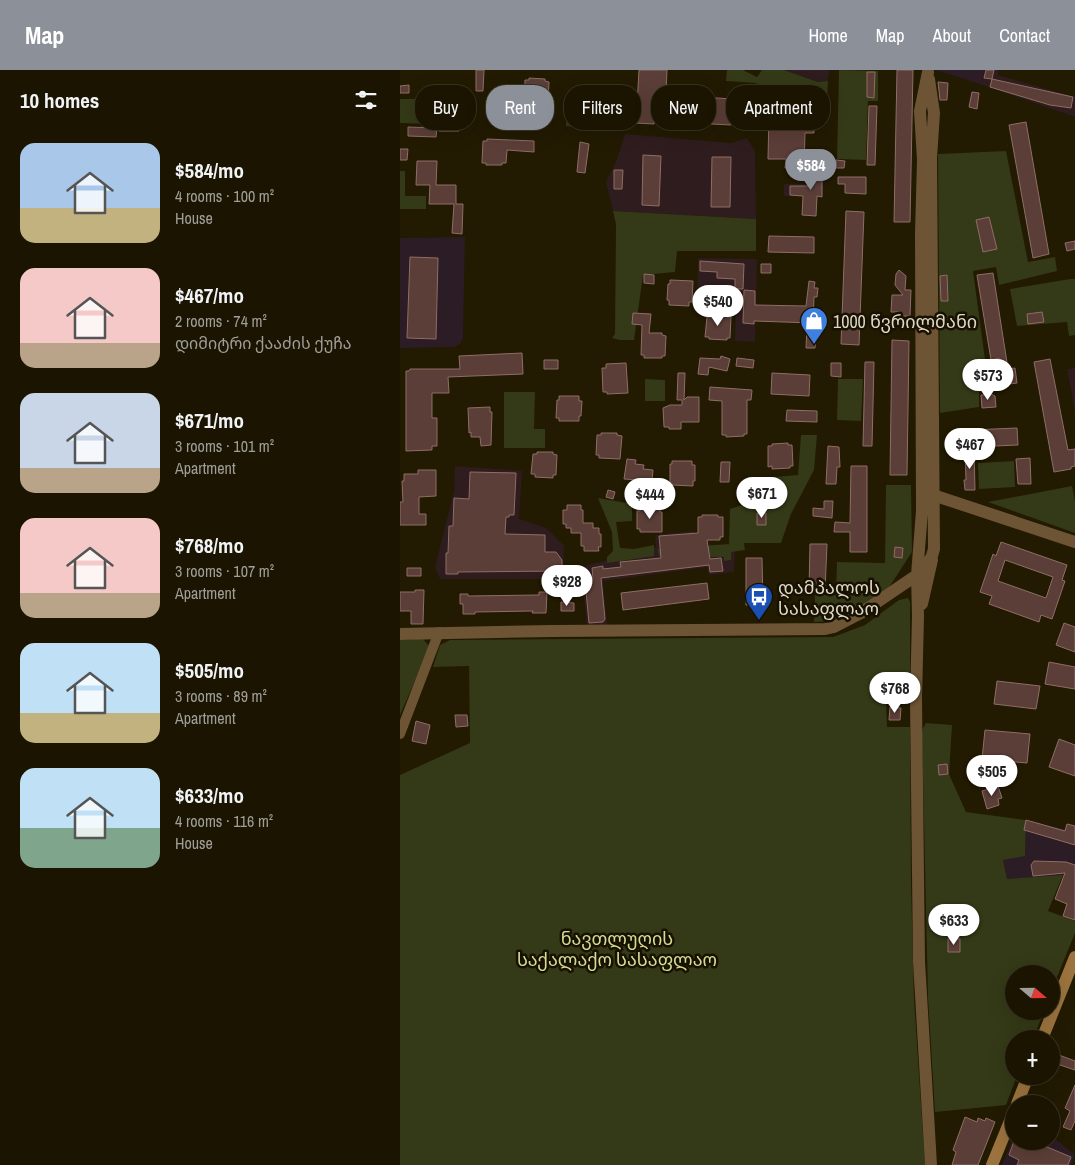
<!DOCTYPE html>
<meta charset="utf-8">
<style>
body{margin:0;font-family:"Archivo Narrow","Noto Sans Georgian",sans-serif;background:#231d0b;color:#f1f3f6;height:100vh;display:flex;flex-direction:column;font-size:19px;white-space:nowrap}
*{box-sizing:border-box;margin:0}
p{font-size:16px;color:#9f9e99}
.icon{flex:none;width:28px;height:28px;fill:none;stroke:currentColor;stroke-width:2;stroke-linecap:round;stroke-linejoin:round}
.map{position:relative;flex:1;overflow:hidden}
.side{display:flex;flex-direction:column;background:#1a1401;width:400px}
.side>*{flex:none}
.hud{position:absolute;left:15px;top:15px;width:475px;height:45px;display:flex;gap:10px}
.needle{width:32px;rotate:110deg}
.tools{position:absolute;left:605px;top:895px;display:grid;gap:10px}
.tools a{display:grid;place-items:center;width:55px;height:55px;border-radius:50%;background:#1a1401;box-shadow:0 5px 20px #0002,0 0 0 1px #383323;font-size:25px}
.price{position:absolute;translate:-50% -42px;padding:0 11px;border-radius:18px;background:#fff;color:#222;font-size:16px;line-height:32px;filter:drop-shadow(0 1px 2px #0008)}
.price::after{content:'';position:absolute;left:50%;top:30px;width:15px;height:11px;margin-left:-8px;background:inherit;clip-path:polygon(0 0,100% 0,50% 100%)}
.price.active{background:#8c9099;color:#fff}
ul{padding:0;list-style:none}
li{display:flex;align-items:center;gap:15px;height:125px;padding:0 20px}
li span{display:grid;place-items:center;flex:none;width:140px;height:100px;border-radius:15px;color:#555}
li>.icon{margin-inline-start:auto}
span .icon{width:60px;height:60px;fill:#fffc;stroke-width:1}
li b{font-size:21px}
h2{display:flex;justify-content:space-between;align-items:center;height:60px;padding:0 20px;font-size:21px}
.tag{padding:0 18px;border-radius:20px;background:#1a1401;box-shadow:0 5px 20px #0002,0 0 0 1px #383323;font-size:18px;line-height:45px}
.tag.active{background:#8c9099;color:#fff}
header{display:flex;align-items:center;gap:30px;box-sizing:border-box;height:70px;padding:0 25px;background:#8c9099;color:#fff}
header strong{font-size:24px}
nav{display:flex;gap:28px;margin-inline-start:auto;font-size:18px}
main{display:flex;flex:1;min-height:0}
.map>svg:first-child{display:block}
.commercial{fill:#2c1c25}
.industrial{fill:#2f1c1e}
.green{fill:#343917}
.building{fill:#5b3e37;stroke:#8e6e66;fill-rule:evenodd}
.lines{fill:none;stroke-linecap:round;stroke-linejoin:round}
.minor{stroke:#6c5434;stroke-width:10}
.tertiary{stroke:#6c5434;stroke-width:12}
.secondary{stroke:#9b733e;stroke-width:12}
.labels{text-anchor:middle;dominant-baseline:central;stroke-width:5;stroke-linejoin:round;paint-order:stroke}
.poi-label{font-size:18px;fill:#ddd8c9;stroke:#191100;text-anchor:start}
.park-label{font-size:18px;fill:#d2de93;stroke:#191100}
</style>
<header>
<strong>Map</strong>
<nav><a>Home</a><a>Map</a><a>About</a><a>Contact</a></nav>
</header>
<main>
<section class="side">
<h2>10 homes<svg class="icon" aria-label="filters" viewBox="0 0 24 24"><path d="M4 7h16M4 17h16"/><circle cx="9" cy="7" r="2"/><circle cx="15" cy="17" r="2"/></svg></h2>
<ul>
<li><span style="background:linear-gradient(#a9c7e8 65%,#c2b280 0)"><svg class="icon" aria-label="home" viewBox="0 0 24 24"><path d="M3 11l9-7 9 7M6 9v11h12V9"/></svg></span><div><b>$584/mo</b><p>4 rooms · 100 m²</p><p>House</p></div></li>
<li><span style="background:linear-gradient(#f6c9c9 75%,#b9a48a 0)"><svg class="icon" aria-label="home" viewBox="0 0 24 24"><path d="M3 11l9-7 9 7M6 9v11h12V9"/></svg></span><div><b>$467/mo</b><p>2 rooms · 74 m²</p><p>დიმიტრი ქააძის ქუჩა</p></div></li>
<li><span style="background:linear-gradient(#c9d6e8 75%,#b9a48a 0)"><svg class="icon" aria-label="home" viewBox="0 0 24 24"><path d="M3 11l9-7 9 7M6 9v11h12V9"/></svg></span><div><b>$671/mo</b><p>3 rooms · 101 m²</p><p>Apartment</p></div></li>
<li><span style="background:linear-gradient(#f6c9c9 75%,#b9a48a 0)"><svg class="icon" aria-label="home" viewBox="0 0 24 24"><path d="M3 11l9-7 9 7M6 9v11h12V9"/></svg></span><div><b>$768/mo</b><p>3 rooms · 107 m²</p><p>Apartment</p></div></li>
<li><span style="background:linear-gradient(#bfe0f5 70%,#c2b280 0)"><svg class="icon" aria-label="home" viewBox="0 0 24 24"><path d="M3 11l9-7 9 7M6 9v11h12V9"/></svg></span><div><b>$505/mo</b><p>3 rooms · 89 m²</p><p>Apartment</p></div></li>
<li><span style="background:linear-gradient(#bfe0f5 60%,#7fa58c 0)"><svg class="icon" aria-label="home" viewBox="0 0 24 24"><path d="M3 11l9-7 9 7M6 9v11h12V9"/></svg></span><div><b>$633/mo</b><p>4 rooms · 116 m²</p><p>House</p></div></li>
</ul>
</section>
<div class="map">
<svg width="675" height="1095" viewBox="0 0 675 1095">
<rect width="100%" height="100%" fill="#221a01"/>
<!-- commercial -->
<path class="commercial" d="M 536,0 L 585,0 L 580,14 Z
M 65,167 L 63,268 L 60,274 L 54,277 L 0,278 L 0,168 Z
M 626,750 L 675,762 L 675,805 L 607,809 L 603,789 L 625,786 Z
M 651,1065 L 675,1085 L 671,1095 L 602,1095 L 614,1066 L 614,1071 L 651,1071 Z"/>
<!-- industrial -->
<path class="industrial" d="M 384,0 L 429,0 L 428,11 L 418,12 Z
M 585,0 L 599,0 L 598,5 L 675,27 L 675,47 L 580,14 Z
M 225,64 L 331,73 L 347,68 L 355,81 L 356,149 L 213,141 L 206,112 L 216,92 Z
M 408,85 L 424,85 L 423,127 L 384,126 L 384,114 L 407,114 Z
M 298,188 L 357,189 L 355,272 L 335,271 L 336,231 L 297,231 Z
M 675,298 L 675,342 L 667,299 Z
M 55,396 L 122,401 L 119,449 L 146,458 L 164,476 L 163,504 L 152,509 L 40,509 L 35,497 L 54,421 Z
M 294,461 L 295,480 L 335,477 L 334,502 L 309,505 L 307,497 L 203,511 L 207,555 L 187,556 L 181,497 L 256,477 L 255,465 Z"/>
<!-- green -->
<path class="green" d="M 327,0 L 343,0 L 357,7 L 362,0 L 384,0 L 418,12 L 428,11 L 427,30 L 424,35 L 355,13 L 326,11 Z
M 439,0 L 478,1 L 478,31 L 468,31 L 466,90 L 437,89 Z
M 169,20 L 189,21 L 186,58 L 166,56 Z
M 0,29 L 30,29 L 29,54 L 0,53 Z
M 606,81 L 628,192 L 655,187 L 657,201 L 599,215 L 596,197 L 573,201 L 589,319 L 579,322 L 579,337 L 540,343 L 538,84 Z
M 0,101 L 5,101 L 5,126 L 26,126 L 26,139 L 0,139 Z
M 213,141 L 356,149 L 356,181 L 277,181 L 275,202 L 243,205 L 234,270 L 220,270 L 212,268 L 215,264 L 216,154 Z
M 670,209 L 675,209 L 675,265 L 669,266 L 667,252 L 617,256 L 610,219 Z
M 245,309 L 265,310 L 265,331 L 245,331 Z
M 438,309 L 463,309 L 461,351 L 437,350 Z
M 104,322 L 135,322 L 134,359 L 145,359 L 145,378 L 104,378 Z
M 401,365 L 417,365 L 414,400 L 391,444 L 381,473 L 344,473 L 345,480 L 331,482 L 331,490 L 324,491 L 324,487 L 259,486 L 258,479 L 329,474 L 330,439 C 353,432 354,430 362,408 L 398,405 Z
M 614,391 L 615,417 L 579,419 L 578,393 Z
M 486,415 L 511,415 L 512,482 L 486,522 L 470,533 L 432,551 L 414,552 L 415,525 L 436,525 L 437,492 L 485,493 Z
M 672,416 L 675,431 L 675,463 L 588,432 Z
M 198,428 L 232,434 L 232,451 L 216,452 L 220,478 L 234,479 L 254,475 L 254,486 L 207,493 L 207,487 L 213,481 L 212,462 Z
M 508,528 L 510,532 L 510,630 L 486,632 L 487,657 L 510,657 L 511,814 L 514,929 L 525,1095 L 0,1095 L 0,705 L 70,673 L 69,596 L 33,597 L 40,575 L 50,570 L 433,567 L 465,555 L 499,530 Z
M 23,569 L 30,577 L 0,645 L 0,570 Z
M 526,653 L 552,655 L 549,704 L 566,742 L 626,750 L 625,786 L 603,790 L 607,809 L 663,805 L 648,841 L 675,851 L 675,863 L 651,922 L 651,904 L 614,904 L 614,941 L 644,941 L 633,969 L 614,969 L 614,1006 L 617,1006 L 606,1035 L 535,1042 L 528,927 L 522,663 L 523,658 Z"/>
<!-- building -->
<path class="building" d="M 76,0 L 84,0 L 83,21 L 76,21 Z
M 239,0 L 267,0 L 266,25 L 334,29 L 331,55 L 254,51 L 254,54 L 236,53 Z
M 497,0 L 513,0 L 510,152 L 494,152 Z
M 586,0 L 594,0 L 592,9 L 584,8 Z
M 467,2 L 475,2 L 474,28 L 467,27 Z
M 129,8 L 145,9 L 145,11 L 149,12 L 148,34 L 124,34 L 125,10 L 129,10 Z
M 592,9 L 673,27 L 671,38 L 650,35 L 590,17 Z
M 538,12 L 548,13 L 547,30 L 540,30 Z
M 9,15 L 9,23 L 0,23 L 0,16 Z
M 572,22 L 579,23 L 577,39 L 569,37 Z
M 194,35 L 215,36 L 214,40 L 217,40 L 217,55 L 214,55 L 214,60 L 193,59 L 194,55 L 191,55 L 192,38 L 194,38 Z
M 379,36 L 414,37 L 414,63 L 405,63 L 404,98 L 385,98 L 386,89 L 368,89 L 369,44 L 379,44 Z
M 469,36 L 477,36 L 475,95 L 467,95 Z
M 39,37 L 60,37 L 59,61 L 39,61 Z
M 626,52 L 649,184 L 633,188 L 609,55 Z
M 8,57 L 37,58 L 36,67 L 8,66 Z
M 87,69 L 134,71 L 134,82 L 107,80 L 106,93 L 102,93 L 102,95 L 86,95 L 86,93 L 82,93 L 83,71 L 87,71 Z
M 180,72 L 189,74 L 185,103 L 177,102 Z
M 0,79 L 8,79 L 7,90 L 0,90 Z
M 243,85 L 261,86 L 259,136 L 242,135 Z
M 312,87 L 331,87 L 330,137 L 311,137 Z
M 436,90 L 445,91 L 444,98 L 436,98 Z
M 17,91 L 37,91 L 36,115 L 56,115 L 56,134 L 63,134 L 62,164 L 52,163 L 54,134 L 29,134 L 30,115 L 16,115 Z
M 412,92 L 422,92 L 422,127 L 417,126 L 416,146 L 402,145 L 403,126 L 390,125 L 390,116 L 411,116 Z
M 214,100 L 223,100 L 222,119 L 214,119 Z
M 438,107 L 466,107 L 466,124 L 445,123 L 445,114 L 438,114 Z
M 446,141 L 464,142 L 459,275 L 441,274 Z
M 589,147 L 597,179 L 583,182 L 576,150 Z
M 369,166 L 414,167 L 414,183 L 368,182 Z
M 675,171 L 675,179 L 667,181 L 665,173 Z
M 10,187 L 38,188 L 36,269 L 7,268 Z
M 300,191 L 344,194 L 343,219 L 335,219 L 335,209 L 317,208 L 317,202 L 300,201 Z
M 361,194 L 371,194 L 371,203 L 361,203 Z
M 499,200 L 506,206 L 505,220 L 511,220 L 510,246 L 502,246 L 502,242 L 491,242 L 492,225 L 503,225 L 495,215 L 496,204 Z
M 593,203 L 608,299 L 615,298 L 617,313 L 602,315 L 599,288 L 591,290 L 577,205 Z
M 244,204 L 254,205 L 254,214 L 244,213 Z
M 547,205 L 548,231 L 541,231 L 540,206 Z
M 270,210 L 293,211 L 292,232 L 289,232 L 289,236 L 269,235 L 269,230 L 267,230 L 268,214 L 270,214 Z
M 409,211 L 415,212 L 414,218 L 418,218 L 417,227 L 414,227 L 413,253 L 354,251 L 354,254 L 343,253 L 344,220 L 355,221 L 355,235 L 406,236 Z
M 642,242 L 644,252 L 628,254 L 627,244 Z
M 233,243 L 251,244 L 249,263 L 262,263 L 262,265 L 266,266 L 265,286 L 262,286 L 262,288 L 244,288 L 244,285 L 241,285 L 242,255 L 232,254 Z
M 311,244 L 327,245 L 327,247 L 331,247 L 330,268 L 327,268 L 327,270 L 309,269 L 309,267 L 305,267 L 307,247 L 311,247 Z
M 407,256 L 416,257 L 415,278 L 406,278 Z
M 492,270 L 509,271 L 507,405 L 490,405 Z
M 122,283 L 123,304 L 48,307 L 49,323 L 32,323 L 32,348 L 37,348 L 37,376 L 32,376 L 32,380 L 6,381 L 6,301 L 9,301 L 10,299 L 60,299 L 59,286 Z
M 321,286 L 330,289 L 327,301 L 309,297 L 308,305 L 298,304 L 300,288 L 320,289 Z
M 337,288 L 354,290 L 353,298 L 336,296 Z
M 650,289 L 668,380 L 675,379 L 675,396 L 671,397 L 671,399 L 654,402 L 634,292 Z
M 144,290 L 158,290 L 158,299 L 144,299 Z
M 465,292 L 474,292 L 472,376 L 463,376 Z
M 226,293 L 228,323 L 207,324 L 207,322 L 203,322 L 202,298 L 206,298 L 206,294 Z
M 431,293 L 441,293 L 441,307 L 431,306 Z
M 278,303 L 285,303 L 284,330 L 287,327 L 299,327 L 299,352 L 281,352 L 281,359 L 269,359 L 269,357 L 264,357 L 263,338 L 270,335 L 282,335 L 282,330 L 277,330 Z
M 372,303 L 410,305 L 409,326 L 371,324 Z
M 310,317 L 352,320 L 351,330 L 347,330 L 347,364 L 344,364 L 344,366 L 326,367 L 326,365 L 322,365 L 322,331 L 309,330 Z
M 591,324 L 595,326 L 596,337 L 582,338 L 581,325 Z
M 159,326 L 179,326 L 179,331 L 182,331 L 181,346 L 179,346 L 179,351 L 159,351 L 159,348 L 156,348 L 157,330 L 159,330 Z
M 90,337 L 90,342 L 92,342 L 91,375 L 81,376 L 80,367 L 71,367 L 71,362 L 69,363 L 68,338 Z
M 387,340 L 417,341 L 417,352 L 386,351 Z
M 617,358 L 618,375 L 572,377 L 571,360 Z
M 201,363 L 217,363 L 217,365 L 222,366 L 220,389 L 199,388 L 199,385 L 196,385 L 197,365 L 201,365 Z
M 388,373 L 388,375 L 392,375 L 393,396 L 390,396 L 390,398 L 372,399 L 372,396 L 368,397 L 368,376 L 372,376 L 372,374 Z
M 428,376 L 439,377 L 440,397 L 437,397 L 436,414 L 426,414 Z
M 565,378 L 574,378 L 575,420 L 565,420 L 564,410 L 566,410 Z
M 137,382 L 153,382 L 153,384 L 157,385 L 156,405 L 153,405 L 153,408 L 135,407 L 135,404 L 131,404 L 133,384 L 137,384 Z
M 630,388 L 631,414 L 618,414 L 616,389 Z
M 227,389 L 236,390 L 235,394 L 244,395 L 243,399 L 253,400 L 252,411 L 224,409 Z
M 272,391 L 292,391 L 292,395 L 295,395 L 295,411 L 293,411 L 293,416 L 272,415 L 272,413 L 270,413 L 270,394 L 272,394 Z
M 321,392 L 330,392 L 329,412 L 320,412 Z
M 451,396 L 467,396 L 467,482 L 450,482 L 450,462 L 434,462 L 435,452 L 450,453 Z
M 18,400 L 36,400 L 36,426 L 19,427 L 19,444 L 26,444 L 26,455 L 0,455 L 0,432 L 3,432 L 2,411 L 4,411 L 4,404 L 18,404 Z
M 70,402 L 116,403 L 114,445 L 109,445 L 109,447 L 106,447 L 105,464 L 145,465 L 145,482 L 156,482 L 162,490 L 162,501 L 58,502 L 58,504 L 46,504 L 46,483 L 48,483 L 49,456 L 53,456 L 54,428 L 69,429 Z
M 208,420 L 215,422 L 213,429 L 206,427 Z
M 424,431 L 433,431 L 432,448 L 413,446 L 413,438 L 424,439 Z
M 167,435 L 181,435 L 181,440 L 183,440 L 183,453 L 193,453 L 193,458 L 199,458 L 199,464 L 201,464 L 201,477 L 198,477 L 199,481 L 184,481 L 184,476 L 181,476 L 181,463 L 171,463 L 171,458 L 166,458 L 166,454 L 163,454 L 163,440 L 167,440 Z
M 240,437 L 260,437 L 260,442 L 262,442 L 262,462 L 240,462 L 240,459 L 237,459 L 237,441 L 240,441 Z
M 357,443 L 366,443 L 366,455 L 357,455 Z
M 302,445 L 318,445 L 318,447 L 323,447 L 323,467 L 320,467 L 320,470 L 307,470 L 310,489 L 321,488 L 323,501 L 310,502 L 309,495 L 201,508 L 205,549 L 203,552 L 189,553 L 185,510 L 193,509 L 192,498 L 203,496 L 203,499 L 221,497 L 220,492 L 261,488 L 259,466 L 298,463 L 298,447 L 302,447 Z
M 601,472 L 667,495 L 662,510 L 665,511 L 652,549 L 641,545 L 639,552 L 589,534 L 592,526 L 580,522 L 593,484 L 596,486 ZM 605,490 L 653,507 L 646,528 L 598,511 Z
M 410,474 L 427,474 L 425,521 L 409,520 Z
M 495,477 L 503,478 L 502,488 L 494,487 Z
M 346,488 L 362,488 L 363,535 L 346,535 Z
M 7,498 L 21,498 L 21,506 L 7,506 Z
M 307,513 L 309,529 L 223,540 L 221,523 Z
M 15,520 L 24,520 L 23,554 L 11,554 L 11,541 L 0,541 L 0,522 L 15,522 Z
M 139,522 L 147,522 L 146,543 L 132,543 L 133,541 L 75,542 L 75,544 L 63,544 L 63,534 L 60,534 L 60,524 L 68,524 L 68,526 L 139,525 Z
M 161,532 L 174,533 L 174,541 L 161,541 Z
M 664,553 L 675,557 L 675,582 L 656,575 Z
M 649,592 L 675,597 L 675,619 L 645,614 Z
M 597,611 L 640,616 L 636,639 L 594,634 Z
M 490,637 L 501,638 L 500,650 L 489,650 Z
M 55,645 L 67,645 L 68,656 L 56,657 Z
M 16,651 L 30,655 L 26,674 L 12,671 Z
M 585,660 L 630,664 L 627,693 L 582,689 Z
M 659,669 L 675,675 L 675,706 L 649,697 Z
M 547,694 L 548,704 L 539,705 L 538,695 Z
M 598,716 L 602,728 L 598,729 L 599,735 L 587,739 L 582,721 Z
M 626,750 L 665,761 L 667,754 L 675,756 L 675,775 L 624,760 Z
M 634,791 L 666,792 L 675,795 L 675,850 L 663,846 L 667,834 L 655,829 L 665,803 L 633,806 L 631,795 Z
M 548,869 L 560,869 L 560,882 L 548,882 Z
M 651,982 L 675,991 L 675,1000 L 651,992 Z
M 675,1015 L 675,1051 L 671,1060 L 663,1057 L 670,1041 L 665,1038 Z
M 565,1047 L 577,1052 L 578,1048 L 585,1051 L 586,1048 L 595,1052 L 578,1095 L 552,1095 L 556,1082 L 553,1080 Z
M 614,1071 L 633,1071 L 671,1087 L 668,1095 L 617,1095 L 619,1090 L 609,1085 Z"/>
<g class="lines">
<!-- minor -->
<path class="minor" d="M 0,664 L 39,562"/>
<!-- tertiary -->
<path class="tertiary" d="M 528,2 L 520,41 L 523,90 L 521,163 L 522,441 L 517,505 L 518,546 L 516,629 L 519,891 L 531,1095
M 525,425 L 533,425 L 675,472
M 522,534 L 532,490
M 0,564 L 152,561 L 425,559 L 434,557 L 461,543 L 517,505 L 527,495 L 532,486 L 534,479 L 531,88 L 534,43 L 529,9"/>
<!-- secondary -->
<path class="secondary" d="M 642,969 L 675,887
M 617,1034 L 628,1006
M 592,1095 L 614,1041"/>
</g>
<!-- icons -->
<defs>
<symbol id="shop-pin" viewBox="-11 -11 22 30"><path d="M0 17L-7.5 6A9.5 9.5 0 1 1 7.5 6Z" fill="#3f7fe0" stroke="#191100"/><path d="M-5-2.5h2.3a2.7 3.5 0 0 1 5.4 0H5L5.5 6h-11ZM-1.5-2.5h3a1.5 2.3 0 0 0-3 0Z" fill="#fff"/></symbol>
<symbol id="bus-pin" viewBox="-11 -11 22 30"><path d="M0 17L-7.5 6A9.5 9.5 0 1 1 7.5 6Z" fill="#1a4fb4" stroke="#191100"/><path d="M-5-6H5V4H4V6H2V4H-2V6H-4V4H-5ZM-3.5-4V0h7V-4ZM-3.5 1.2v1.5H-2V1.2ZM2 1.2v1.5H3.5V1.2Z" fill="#fff"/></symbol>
</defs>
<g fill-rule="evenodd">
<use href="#shop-pin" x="398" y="235" width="32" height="43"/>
<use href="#bus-pin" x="343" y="511" width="32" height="43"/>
</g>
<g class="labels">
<!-- poi labels -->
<g class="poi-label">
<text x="433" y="251">1000 წვრილმანი</text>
<text x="378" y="517">დამპალოს<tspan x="378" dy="21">სასაფლაო</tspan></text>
</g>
<!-- park labels -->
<g class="park-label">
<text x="217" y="868">ნავთლუღის<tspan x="217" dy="21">საქალაქო სასაფლაო</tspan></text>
</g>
</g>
</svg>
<div class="tools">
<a><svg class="needle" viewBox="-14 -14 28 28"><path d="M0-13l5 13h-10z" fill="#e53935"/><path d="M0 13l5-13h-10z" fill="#9f9e99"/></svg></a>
<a>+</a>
<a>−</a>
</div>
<b class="price active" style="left:411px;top:121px">$584</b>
<b class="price" style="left:318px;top:257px">$540</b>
<b class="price" style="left:588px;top:331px">$573</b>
<b class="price" style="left:570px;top:400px">$467</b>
<b class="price" style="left:362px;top:449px">$671</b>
<b class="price" style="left:250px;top:450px">$444</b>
<b class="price" style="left:167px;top:537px">$928</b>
<b class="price" style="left:495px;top:644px">$768</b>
<b class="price" style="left:592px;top:727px">$505</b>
<b class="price" style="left:554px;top:876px">$633</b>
<div class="hud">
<a class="tag">Buy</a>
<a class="tag active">Rent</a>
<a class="tag">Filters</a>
<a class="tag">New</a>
<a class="tag">Apartment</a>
</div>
</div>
</main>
